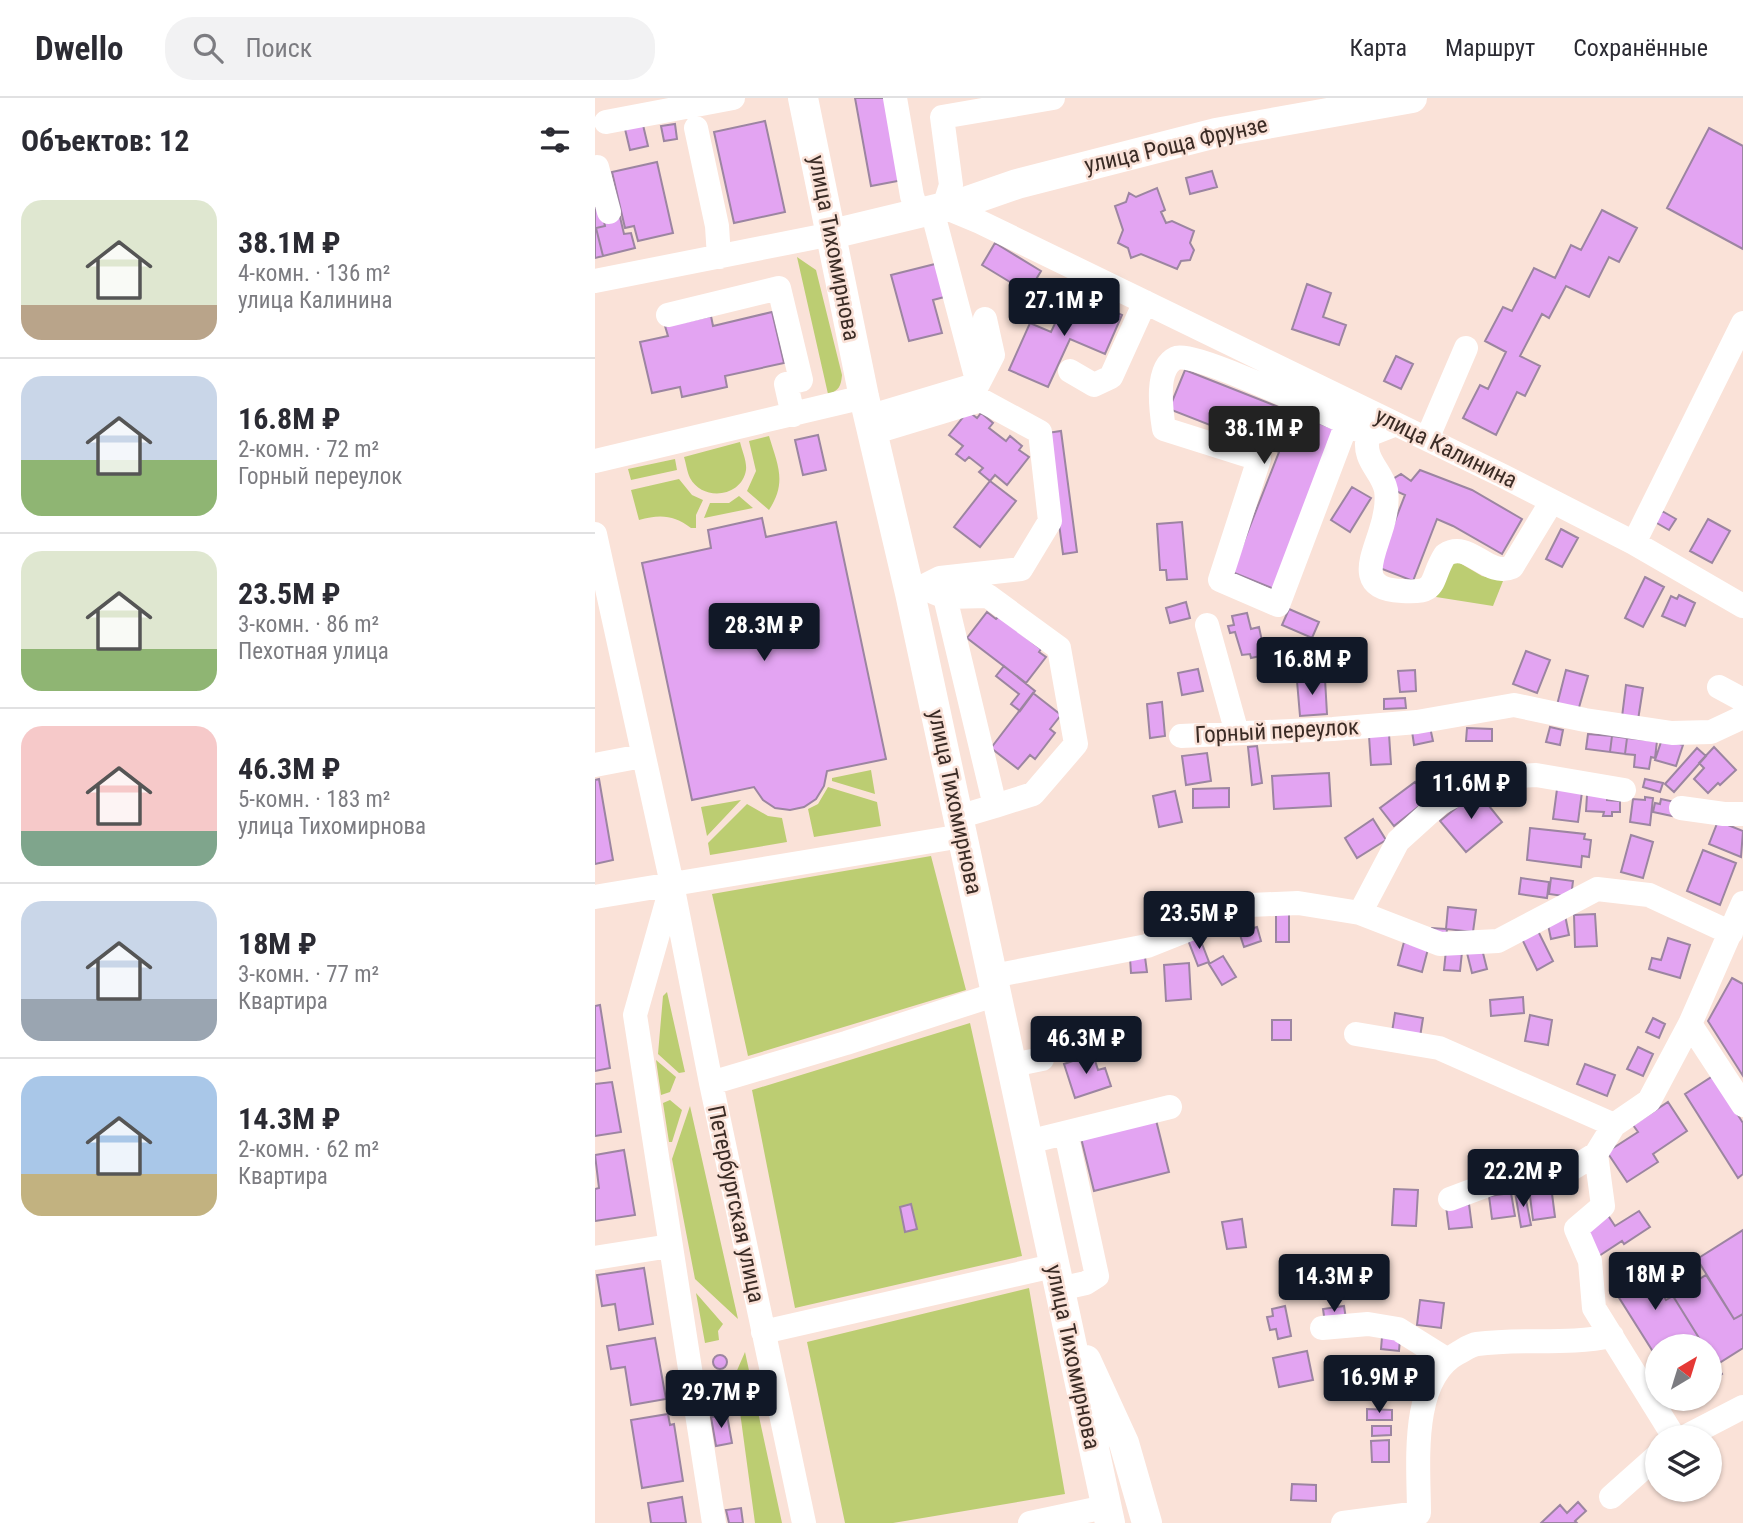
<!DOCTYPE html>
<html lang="ru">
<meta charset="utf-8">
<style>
body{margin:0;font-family:"Roboto Condensed",sans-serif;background:#f2f2f3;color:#2b2b33;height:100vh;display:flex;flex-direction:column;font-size:26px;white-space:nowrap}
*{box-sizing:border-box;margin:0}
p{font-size:23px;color:#7c7c81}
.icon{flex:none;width:38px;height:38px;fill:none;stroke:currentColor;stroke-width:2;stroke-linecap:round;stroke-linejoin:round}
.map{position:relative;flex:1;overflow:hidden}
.side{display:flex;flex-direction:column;background:#fff;width:595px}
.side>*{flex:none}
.needle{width:46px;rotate:38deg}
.fabs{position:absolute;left:1050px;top:1236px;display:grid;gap:14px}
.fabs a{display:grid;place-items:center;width:77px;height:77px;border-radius:50%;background:#fff;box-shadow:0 2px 5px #0004;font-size:35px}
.price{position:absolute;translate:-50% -60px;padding:0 16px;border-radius:7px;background:#111827;color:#fff;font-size:23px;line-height:46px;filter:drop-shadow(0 2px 4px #0008)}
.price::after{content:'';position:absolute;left:50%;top:42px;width:21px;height:16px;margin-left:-10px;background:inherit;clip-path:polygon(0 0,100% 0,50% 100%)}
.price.on{background:#222;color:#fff}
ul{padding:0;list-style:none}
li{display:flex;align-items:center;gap:21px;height:175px;padding:0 21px}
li+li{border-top:2px solid #e1e1e2}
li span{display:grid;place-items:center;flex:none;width:196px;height:140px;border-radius:21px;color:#555}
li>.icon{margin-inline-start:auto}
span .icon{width:84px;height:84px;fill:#fffc;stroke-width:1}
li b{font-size:30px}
h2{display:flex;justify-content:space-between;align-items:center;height:84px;padding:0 21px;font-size:30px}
header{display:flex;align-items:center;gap:42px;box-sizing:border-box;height:98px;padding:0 35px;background:#fff;border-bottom:2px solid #e1e1e2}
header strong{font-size:33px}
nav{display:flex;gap:38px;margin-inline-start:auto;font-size:24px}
.search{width:490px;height:63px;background:#f2f2f3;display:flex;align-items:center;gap:18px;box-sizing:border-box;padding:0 24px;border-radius:28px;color:#7c7c81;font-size:26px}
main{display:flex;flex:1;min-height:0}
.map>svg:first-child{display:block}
.green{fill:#bccd72}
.building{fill:#e3a4f2;stroke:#9c85a1;stroke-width:2}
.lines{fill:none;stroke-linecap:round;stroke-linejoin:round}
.minor{stroke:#fff;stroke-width:24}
.major{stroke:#fff;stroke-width:30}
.labels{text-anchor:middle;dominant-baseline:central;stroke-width:5;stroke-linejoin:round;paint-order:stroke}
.street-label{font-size:23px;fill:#3a2b25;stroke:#fae2d8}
</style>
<header>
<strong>Dwello</strong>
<div class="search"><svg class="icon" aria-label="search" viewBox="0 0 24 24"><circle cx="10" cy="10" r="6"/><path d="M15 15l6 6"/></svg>Поиск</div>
<nav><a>Карта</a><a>Маршрут</a><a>Сохранённые</a></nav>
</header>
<main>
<section class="side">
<h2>Объектов: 12<svg class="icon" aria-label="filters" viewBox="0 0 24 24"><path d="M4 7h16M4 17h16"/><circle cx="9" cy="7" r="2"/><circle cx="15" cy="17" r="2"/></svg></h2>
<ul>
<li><span style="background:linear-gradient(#dfe7d0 75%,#b9a48a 0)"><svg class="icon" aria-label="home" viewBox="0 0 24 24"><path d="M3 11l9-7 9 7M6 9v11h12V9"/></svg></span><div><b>38.1M ₽</b><p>4-комн. · 136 m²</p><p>улица Калинина</p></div></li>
<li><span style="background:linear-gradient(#c9d6e8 60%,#8fb573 0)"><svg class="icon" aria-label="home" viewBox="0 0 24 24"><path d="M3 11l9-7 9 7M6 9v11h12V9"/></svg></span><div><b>16.8M ₽</b><p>2-комн. · 72 m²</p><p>Горный переулок</p></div></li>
<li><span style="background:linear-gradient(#dfe7d0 70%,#8fb573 0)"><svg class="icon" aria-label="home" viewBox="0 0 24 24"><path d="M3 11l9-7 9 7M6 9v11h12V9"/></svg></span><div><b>23.5M ₽</b><p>3-комн. · 86 m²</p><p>Пехотная улица</p></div></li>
<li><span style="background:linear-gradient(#f6c9c9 75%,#7fa58c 0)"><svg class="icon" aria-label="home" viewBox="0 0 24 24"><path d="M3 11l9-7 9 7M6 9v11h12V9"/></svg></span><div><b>46.3M ₽</b><p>5-комн. · 183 m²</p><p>улица Тихомирнова</p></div></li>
<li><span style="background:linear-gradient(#c9d6e8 70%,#9aa5b1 0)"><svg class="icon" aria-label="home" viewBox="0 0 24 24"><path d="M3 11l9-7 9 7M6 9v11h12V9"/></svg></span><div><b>18M ₽</b><p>3-комн. · 77 m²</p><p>Квартира</p></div></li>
<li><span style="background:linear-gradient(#a9c7e8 70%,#c2b280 0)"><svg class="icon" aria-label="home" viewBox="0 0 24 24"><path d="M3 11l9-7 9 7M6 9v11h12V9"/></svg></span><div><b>14.3M ₽</b><p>2-комн. · 62 m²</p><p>Квартира</p></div></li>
</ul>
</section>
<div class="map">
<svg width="1148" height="1425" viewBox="0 0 1148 1425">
<rect width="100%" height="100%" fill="#fae2d8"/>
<!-- green -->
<path class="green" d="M 202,159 L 221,172 L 247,277 C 246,288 244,293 233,296 Z
M 174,338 C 183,368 192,384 174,412 L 152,393 L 161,373 L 154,343 Z
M 145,344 C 147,353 152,363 151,372 C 147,399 108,404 95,380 C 92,374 91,365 89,359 Z
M 80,361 L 82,372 L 36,382 L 33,371 Z
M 84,381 L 97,397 L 108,402 L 101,417 L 101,430 L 96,430 C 79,417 65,416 44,422 L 36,392 Z
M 144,398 L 158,410 L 109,420 L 115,405 L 134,405 Z
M 858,461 L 887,478 L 908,483 L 898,508 L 841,499 L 855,464 Z
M 276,672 L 280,696 L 237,683 L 237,680 Z
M 233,689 L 282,704 L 286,728 L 219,739 L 213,711 L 223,706 Z
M 146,702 L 112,738 L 106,709 Z
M 152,706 L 173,718 L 187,720 L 192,744 L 115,757 L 113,745 Z
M 336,758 L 371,892 L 153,958 L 117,796 Z
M 72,894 L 90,974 L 84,975 L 63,956 L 68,898 Z
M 375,925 L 427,1158 L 200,1210 L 157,992 Z
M 61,962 L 81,979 L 75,994 L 66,997 Z
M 75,1002 L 87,1012 L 77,1044 L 74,1044 L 68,1005 Z
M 95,1008 L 143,1221 L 100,1181 L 77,1061 Z
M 434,1190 L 470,1396 L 298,1425 L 250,1425 L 212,1244 Z
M 101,1195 L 128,1226 L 123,1233 L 124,1242 L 110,1245 Z
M 150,1254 L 187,1425 L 160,1425 L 140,1277 Z"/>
<!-- building -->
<path class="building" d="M 260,0 L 293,0 L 308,82 L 276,88 Z
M 170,23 L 190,114 L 139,125 L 119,34 Z
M 80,26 L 82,41 L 69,43 L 66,28 Z
M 48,27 L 53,48 L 35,52 L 30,31 Z
M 1114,30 L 1148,48 L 1148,151 L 1072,110 Z
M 62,64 L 78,135 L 43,143 L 39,128 L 30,130 L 17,74 Z
M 617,73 L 622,89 L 595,96 L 591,80 Z
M 562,90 L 570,112 L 566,114 L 571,125 L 577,123 L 599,133 L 595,145 L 599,152 L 595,162 L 586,163 L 582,171 L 546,156 L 536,160 L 533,150 L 523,145 L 528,132 L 520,108 L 531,104 L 534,95 L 541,99 Z
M 6,109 L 10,128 L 1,130 L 8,158 L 0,160 L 0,110 Z
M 1007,112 L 1042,130 L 1024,164 L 1014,159 L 994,199 L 971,188 L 954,220 L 947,216 L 925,258 L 945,268 L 930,298 L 922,294 L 901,337 L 868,320 L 885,287 L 893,291 L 911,254 L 890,243 L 908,209 L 917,213 L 939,170 L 960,180 L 976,147 L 986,152 Z
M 25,119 L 29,136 L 36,135 L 40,150 L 8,158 L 1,130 L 10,128 L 9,123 Z
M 400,145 L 446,173 L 433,195 L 387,167 Z
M 348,164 L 357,197 L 338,202 L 347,235 L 314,243 L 296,177 Z
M 712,186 L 736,195 L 728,219 L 751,227 L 744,247 L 697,231 Z
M 475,194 L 527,217 L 510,256 L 475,241 L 453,289 L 414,272 L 435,225 L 456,234 Z
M 177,214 L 189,265 L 130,278 L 132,289 L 87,299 L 85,289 L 57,295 L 45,244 L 73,238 L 70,228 L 116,218 L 118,228 Z
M 801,258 L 818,266 L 806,291 L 789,283 Z
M 590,272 L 742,332 L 679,491 L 637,474 L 684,354 L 574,311 Z
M 373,313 L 382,320 L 386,315 L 398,325 L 394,330 L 411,343 L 415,338 L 427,348 L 424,352 L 434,359 L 412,387 L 400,377 L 395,383 L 384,374 L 388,370 L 374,359 L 370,363 L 361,356 L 368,348 L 354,337 Z
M 466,333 L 482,454 L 468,456 L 452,335 Z
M 223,337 L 231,372 L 208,377 L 200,342 Z
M 825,372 L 877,392 L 927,421 L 907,456 L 858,428 L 842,421 L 818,483 L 782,469 L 810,397 L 803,394 L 793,384 L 806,376 L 816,383 Z
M 395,383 L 421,403 L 385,449 L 359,429 Z
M 757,389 L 776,400 L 755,434 L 736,422 Z
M 1067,413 L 1081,421 L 1074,432 L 1060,424 Z
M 167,420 L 171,439 L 241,424 L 291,661 L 232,673 L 229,688 L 221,701 L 209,709 L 195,712 L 180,710 L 168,702 L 159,689 L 97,702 L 47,465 L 116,450 L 113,432 Z
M 1113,421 L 1135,433 L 1117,465 L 1095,453 Z
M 587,424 L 592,481 L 572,482 L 571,472 L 565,472 L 562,426 Z
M 966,431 L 983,440 L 967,469 L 951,461 Z
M 1050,479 L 1069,489 L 1048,529 L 1030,520 Z
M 1084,497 L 1100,505 L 1090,528 L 1067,518 L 1076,498 L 1082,501 Z
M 591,504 L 595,520 L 575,525 L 571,510 Z
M 694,511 L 724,524 L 717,540 L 687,527 Z
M 392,514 L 401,521 L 404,518 L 446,551 L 444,554 L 451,559 L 431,585 L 372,540 Z
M 652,515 L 656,531 L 664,529 L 670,557 L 656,560 L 655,556 L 647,557 L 640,534 L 635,535 L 633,528 L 639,527 L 637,518 Z
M 931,553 L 955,562 L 942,595 L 918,586 Z
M 409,568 L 440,593 L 425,613 L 416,606 L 424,596 L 401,578 Z
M 603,571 L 608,593 L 587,597 L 583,575 Z
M 820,572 L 821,593 L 805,594 L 803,573 Z
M 971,572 L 993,578 L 983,613 L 962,607 Z
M 730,581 L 732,616 L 705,618 L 702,583 Z
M 1031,587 L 1048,590 L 1043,622 L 1027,619 Z
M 438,595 L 466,617 L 455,631 L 460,635 L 440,661 L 435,657 L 423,671 L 396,650 Z
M 810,600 L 811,610 L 789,611 L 789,601 Z
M 567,604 L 570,638 L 555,640 L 552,606 Z
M 835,629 L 838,643 L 819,647 L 817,633 Z
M 955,629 L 968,632 L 965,647 L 951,644 Z
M 872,630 L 897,631 L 897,643 L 871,643 Z
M 794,636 L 796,666 L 776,667 L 774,638 Z
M 993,636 L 1017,638 L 1015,654 L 991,651 Z
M 1017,638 L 1032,640 L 1030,656 L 1015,654 Z
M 1032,640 L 1062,643 L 1060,660 L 1056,659 L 1054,671 L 1039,669 L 1040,657 L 1030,656 Z
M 1067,641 L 1088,647 L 1081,668 L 1060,662 Z
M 662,648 L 667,685 L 657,687 L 653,649 Z
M 1119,649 L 1141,672 L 1125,687 L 1123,685 L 1113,695 L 1099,681 L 1109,670 L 1104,665 Z
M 1102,650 L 1111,658 L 1079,694 L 1070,686 Z
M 612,655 L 616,683 L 591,687 L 587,658 Z
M 734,675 L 736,708 L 679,711 L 677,678 Z
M 4,681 L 18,762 L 0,766 L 0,682 Z
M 1050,681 L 1068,685 L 1065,694 L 1048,689 Z
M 820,684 L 833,701 L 799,728 L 785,710 Z
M 634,690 L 634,709 L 598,710 L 598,691 Z
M 962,691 L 987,694 L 983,724 L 958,721 Z
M 580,693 L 587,724 L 564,729 L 558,698 Z
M 882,693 L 907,724 L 871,754 L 845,723 Z
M 1012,693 L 1012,702 L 1025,703 L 1025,714 L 1017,714 L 1017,718 L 1008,718 L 1009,714 L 991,713 L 992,697 Z
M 1050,699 L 1058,700 L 1055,727 L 1035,724 L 1038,701 L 1050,702 Z
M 1066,701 L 1080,704 L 1077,718 L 1058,714 L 1060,705 L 1065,706 Z
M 778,721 L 791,742 L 762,760 L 750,740 Z
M 1123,723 L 1148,733 L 1146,759 L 1114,746 Z
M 935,730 L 990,736 L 989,741 L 996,742 L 994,759 L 987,758 L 986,769 L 932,762 Z
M 1036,737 L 1058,744 L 1048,780 L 1026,774 Z
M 1108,752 L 1141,765 L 1125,807 L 1092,793 Z
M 926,780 L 954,784 L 952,800 L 924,796 Z
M 956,780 L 978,783 L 976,799 L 954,796 Z
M 853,809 L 881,812 L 878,834 L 852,831 L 851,841 L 836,839 L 837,830 L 851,831 Z
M 681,814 L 694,814 L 694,844 L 681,844 Z
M 1000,816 L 1002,848 L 980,849 L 979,817 Z
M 970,817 L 974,837 L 956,841 L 952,822 Z
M 662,829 L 666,843 L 649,849 L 644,834 Z
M 943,833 L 958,863 L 942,872 L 927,841 Z
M 604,838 L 614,864 L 603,868 L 593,842 Z
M 1073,840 L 1095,847 L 1085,880 L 1054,871 L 1057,860 L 1066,862 Z
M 809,844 L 833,851 L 827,874 L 803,867 Z
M 887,851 L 892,871 L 877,875 L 872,855 Z
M 851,852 L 867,854 L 865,873 L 849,872 Z
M 628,858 L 641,879 L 627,887 L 614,866 Z
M 550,859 L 552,874 L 536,875 L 535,860 Z
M 594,865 L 596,901 L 571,903 L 569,867 Z
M 1137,880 L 1148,886 L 1148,978 L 1113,923 Z
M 928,899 L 929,915 L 896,918 L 895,902 Z
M 5,907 L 15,970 L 0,973 L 0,908 Z
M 800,915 L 828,920 L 825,939 L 797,934 Z
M 935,917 L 957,922 L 953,947 L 930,943 Z
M 1058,920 L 1070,926 L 1064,940 L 1051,934 Z
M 677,922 L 696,922 L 696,942 L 677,942 Z
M 1043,949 L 1058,956 L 1048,978 L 1032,971 Z
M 498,956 L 503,972 L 510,970 L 516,988 L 480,1000 L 469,966 Z
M 990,966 L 1020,977 L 1012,998 L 982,986 Z
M 1118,978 L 1148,1025 L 1148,1076 L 1143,1080 L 1090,996 Z
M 17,984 L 26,1034 L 0,1038 L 0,986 Z
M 1073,1004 L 1092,1033 L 1058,1056 L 1063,1064 L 1032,1084 L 1012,1054 L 1043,1034 L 1038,1027 Z
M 561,1022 L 574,1074 L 499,1093 L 486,1040 Z
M 29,1052 L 40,1117 L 0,1123 L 0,1091 L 4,1090 L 0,1057 Z
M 956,1088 L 960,1119 L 938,1122 L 934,1090 Z
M 799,1091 L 823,1092 L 821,1128 L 797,1127 Z
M 929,1092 L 936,1127 L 926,1129 L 920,1094 Z
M 916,1095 L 920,1118 L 897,1121 L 894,1098 Z
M 316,1106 L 322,1131 L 310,1134 L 305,1109 Z
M 874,1106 L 877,1129 L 854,1131 L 851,1108 Z
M 1044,1113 L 1055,1129 L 1029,1146 L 1027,1143 L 1004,1158 L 987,1133 L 1012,1116 L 1020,1128 Z
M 647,1121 L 651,1149 L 632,1151 L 627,1124 Z
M 1148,1132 L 1148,1216 L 1139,1221 L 1102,1161 Z
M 1048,1166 L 1071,1202 L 1078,1198 L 1109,1248 L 1062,1248 L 1062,1260 L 1016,1187 Z
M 49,1170 L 58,1226 L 24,1232 L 20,1206 L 7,1208 L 2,1177 Z
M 1111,1177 L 1139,1221 L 1148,1216 L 1148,1250 L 1121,1267 L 1115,1257 L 1115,1248 L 1109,1248 L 1078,1198 Z
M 825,1202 L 849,1205 L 846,1230 L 822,1227 Z
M 690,1208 L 696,1238 L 683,1241 L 681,1231 L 675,1232 L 672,1219 L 678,1218 L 677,1211 Z
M 749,1208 L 751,1221 L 730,1225 L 728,1211 Z
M 787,1239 L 805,1241 L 804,1253 L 786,1251 Z
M 60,1240 L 71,1301 L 36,1307 L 30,1269 L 16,1271 L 12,1248 Z
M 712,1253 L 718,1282 L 684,1289 L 678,1260 Z
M118 1264a7 7 0 1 1 14 0a7 7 0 1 1-14 0Z
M 1115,1257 L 1127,1276 L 1115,1284 Z
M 772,1311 L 797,1312 L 797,1322 L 772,1322 Z
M 73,1316 L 75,1327 L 79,1326 L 88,1383 L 47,1390 L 36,1322 Z
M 132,1317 L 137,1345 L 121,1348 L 116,1319 Z
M 777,1328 L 796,1328 L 796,1337 L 777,1338 Z
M 794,1342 L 794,1364 L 777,1364 L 776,1343 Z
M 697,1386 L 721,1387 L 721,1403 L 696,1402 Z
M 87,1399 L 91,1425 L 56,1425 L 53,1405 Z
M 983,1404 L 991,1413 L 980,1423 L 982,1425 L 946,1425 L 965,1407 L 972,1415 Z
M 146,1410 L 148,1425 L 134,1425 L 131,1412 Z"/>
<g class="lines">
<!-- minor -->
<path class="minor" d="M 300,0 L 317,98 L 323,115
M 458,0 L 347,19 L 356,87 L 349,109 L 385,124 L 908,378 L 1039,445 L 1148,508
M 11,24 L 138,0
M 101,30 L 122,128 L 124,159
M 0,70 L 2,69 L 14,114
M 0,183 L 237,136
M 73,217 L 184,190 L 206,282 L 191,286 L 198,317
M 475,273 L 499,287 L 516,279 L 550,204
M 383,286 L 398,257 L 390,221
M 273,319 L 383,286 L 337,112
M 752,325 C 729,315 596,252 581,260 C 560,270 566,312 569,331 L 664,361 L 625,482 L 683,507 L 752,325 L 773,337 L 801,326
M 277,335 L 386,302 L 445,334 L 455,423 L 426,471 L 345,480 L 315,495
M 773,337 C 767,363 787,372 791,392 C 793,405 789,423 785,435 C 776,463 762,491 807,493 C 845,496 834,482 850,457 C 874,441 892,480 917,469 L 957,403
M 832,341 L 871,250
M 0,363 L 269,299
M 0,436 L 77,786 L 116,985 L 209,1425
M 1039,445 L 1148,225
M 328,490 L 350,499 L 393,498 L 464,550 L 481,646 L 438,696 L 400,708
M 350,499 L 400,708 L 363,719
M 612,527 L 642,635
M 1124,589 L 1148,602
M 586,638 L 738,631 L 822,624 L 919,607 L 990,622 L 1077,635 L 1116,634 L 1148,619
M 0,667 L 47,658
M 1086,710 L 1129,716 L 1148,716
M 76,790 L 40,917 L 119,1425
M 0,799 L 367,738
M 765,815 L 803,743 L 845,705 L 895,680 L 941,677 L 1029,692
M 398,878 L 552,848 L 655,807 L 703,805 L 765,815 L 845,846 L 903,843 L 1002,791 L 1054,797 L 1136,835
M 1095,926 L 1148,1007
M 761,936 L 844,950 L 1019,1027
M 417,967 L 447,961
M 116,985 L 251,945 L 402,896
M 433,1044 L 575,1009
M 1001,1056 L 1008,1108 L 981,1131 L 995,1163 L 999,1210 L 1079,1339
M 855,1101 L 903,1083 L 963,1079 L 1001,1056 L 1019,1027 L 1054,1003 L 1095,926 L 1148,805
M 0,1160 L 75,1148
M 464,1191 L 491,1185 L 502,1178 L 471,1035
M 727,1230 L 773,1226 L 803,1231 L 851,1261
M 168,1234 L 458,1168
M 1090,1339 L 1148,1309
M 1016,1399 L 1062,1358
M 435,1425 L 510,1409
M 748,1425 L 824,1415 C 824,1368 814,1281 863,1255 C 869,1252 875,1247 882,1246 C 927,1240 972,1247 1017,1238"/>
<!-- major -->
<path class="major" d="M 208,0 L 269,299 L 315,495 L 515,1425
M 237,136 L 370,104 L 422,86 L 621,35 L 817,0
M 491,1262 L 529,1345 L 552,1425"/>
</g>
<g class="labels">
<!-- street labels -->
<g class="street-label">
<text transform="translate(581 47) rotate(-13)">улица Роща Фрунзе</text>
<text transform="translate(239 150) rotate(79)">улица Тихомирнова</text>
<text transform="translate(851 350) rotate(26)">улица Калинина</text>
<text transform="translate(682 633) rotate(-3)">Горный переулок</text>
<text transform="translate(360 704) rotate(78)">улица Тихомирнова</text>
<text transform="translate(141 1106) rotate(78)">Петербургская улица</text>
<text transform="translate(478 1259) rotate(78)">улица Тихомирнова</text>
</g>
</g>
</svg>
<div class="fabs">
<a><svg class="needle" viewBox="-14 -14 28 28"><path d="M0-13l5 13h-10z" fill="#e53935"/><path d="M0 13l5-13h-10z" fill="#7c7c81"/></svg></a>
<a><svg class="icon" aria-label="layers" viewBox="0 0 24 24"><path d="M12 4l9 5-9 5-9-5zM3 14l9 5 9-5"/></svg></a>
</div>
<b class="price" style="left:469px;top:240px">27.1M ₽</b>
<b class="price on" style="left:669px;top:368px">38.1M ₽</b>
<b class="price" style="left:169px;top:565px">28.3M ₽</b>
<b class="price" style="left:717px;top:599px">16.8M ₽</b>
<b class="price" style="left:876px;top:723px">11.6M ₽</b>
<b class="price" style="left:604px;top:853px">23.5M ₽</b>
<b class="price" style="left:491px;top:978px">46.3M ₽</b>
<b class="price" style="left:928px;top:1111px">22.2M ₽</b>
<b class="price" style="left:1060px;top:1214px">18M ₽</b>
<b class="price" style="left:739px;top:1216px">14.3M ₽</b>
<b class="price" style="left:784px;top:1317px">16.9M ₽</b>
<b class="price" style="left:126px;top:1332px">29.7M ₽</b>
</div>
</main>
